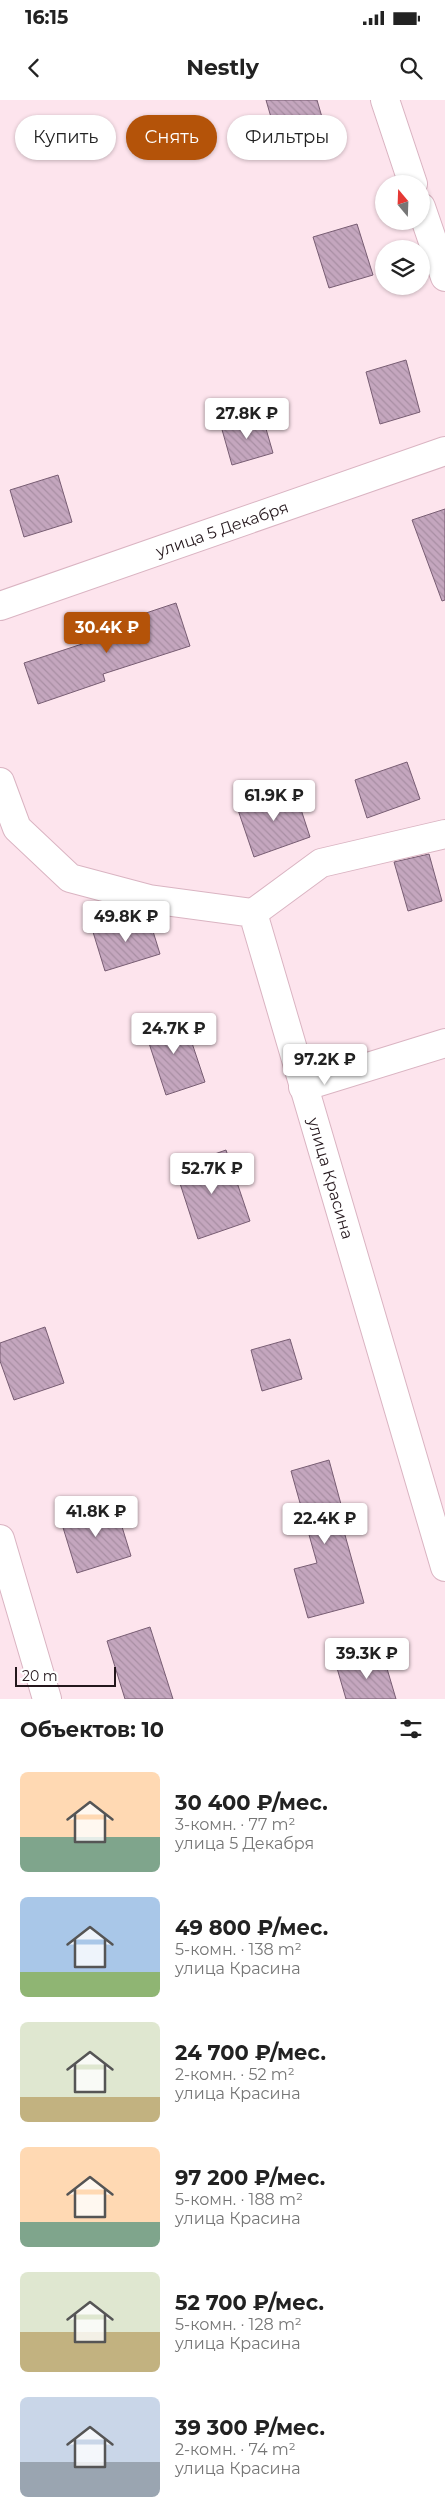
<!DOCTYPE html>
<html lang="ru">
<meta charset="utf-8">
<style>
body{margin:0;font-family:Montserrat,sans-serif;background:#f2f2f2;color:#222;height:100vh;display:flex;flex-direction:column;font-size:19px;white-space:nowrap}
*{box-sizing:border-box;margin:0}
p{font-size:16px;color:#767676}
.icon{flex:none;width:28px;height:28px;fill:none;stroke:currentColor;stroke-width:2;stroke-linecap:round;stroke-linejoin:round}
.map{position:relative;height:1599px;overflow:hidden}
.sheet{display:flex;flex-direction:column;background:#fff;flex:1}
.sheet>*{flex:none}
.banner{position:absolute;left:15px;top:15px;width:415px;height:45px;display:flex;gap:10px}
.needle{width:32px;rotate:341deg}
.tools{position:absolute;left:375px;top:75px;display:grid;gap:10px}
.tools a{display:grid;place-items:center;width:55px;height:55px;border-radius:50%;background:#fff;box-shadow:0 1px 4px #0004;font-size:25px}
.scale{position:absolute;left:15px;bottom:12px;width:101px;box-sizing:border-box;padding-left:5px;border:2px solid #24171c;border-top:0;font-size:14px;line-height:18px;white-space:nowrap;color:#24171c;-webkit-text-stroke:4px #fff;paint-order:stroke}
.price{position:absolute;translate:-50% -42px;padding:0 11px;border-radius:5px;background:#fff;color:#222;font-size:16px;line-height:32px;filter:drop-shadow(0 1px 2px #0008)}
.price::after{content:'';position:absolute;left:50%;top:30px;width:15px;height:11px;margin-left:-8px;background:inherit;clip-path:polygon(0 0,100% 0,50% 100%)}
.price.selected{background:#b45309;color:#fff}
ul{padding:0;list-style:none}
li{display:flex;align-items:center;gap:15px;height:125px;padding:0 20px}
li span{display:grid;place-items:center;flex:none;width:140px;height:100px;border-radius:8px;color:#555}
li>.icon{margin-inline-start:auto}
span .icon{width:60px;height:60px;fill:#fffc;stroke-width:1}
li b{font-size:21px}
h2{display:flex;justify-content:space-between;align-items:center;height:60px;padding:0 20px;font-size:21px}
.pill{padding:0 18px;border-radius:22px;background:#fff;box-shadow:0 1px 4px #0004;font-size:18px;line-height:45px}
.pill.selected{background:#b45309;color:#fff}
.status{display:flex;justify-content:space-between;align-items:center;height:35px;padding:0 25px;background:#fff;direction:ltr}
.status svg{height:14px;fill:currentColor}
header{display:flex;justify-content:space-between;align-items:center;height:65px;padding:0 20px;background:#fff;font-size:22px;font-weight:700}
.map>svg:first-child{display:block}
.building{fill:url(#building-back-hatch);stroke:#785d73}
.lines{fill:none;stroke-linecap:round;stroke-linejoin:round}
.minor-casing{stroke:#dab4c2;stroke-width:30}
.minor{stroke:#fff;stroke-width:28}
.labels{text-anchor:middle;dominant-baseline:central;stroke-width:4;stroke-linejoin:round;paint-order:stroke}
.street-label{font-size:16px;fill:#24171c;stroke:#fff}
</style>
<div class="status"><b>16:15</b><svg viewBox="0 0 49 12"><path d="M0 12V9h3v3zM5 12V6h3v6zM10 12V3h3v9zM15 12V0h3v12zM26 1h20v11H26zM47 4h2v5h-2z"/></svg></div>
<header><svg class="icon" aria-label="back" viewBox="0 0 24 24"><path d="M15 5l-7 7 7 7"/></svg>Nestly<svg class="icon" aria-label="search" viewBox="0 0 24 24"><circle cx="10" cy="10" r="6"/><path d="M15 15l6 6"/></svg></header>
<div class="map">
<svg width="445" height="1599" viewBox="0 0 445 1599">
<defs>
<pattern id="building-back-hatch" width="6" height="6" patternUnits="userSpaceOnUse" patternTransform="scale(1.25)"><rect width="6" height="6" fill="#c4a6be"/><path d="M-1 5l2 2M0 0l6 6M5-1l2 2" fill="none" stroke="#a88ea3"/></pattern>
</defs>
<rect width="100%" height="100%" fill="#fde4ed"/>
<!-- building -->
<path class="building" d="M 266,0 L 317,0 L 326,31 L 279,45 Z
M 357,124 L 373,175 L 329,188 L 313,137 Z
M 406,260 L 420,312 L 380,324 L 366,272 Z
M 262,315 L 273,353 L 232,365 L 221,326 Z
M 58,375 L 72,422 L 24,437 L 10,390 Z
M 445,409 L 445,500 L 442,501 L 412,420 Z
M 176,503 L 190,546 L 103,574 L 105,581 L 38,604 L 24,563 L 134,527 L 131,518 Z
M 407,662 L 420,699 L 367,718 L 355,680 Z
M 294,688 L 310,737 L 254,757 L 237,707 Z
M 429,754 L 442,801 L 408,811 L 394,762 Z
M 148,815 L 160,854 L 105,871 L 93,832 Z
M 183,916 L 205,982 L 166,995 L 144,928 Z
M 226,1050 L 250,1121 L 198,1139 L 175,1068 Z
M 45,1227 L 64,1283 L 14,1300 L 0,1261 L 0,1243 Z
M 290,1239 L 302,1279 L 262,1291 L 251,1250 Z
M 329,1360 L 342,1408 L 338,1410 L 364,1503 L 308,1518 L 294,1469 L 317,1463 L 291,1371 Z
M 115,1404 L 131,1456 L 77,1473 L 61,1421 Z
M 150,1527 L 173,1599 L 125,1599 L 107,1541 Z
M 383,1555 L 396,1599 L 346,1599 L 337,1568 Z"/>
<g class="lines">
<defs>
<g id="minor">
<path d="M 385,0 L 413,84"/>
<path d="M 421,107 L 445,177"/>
<path id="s1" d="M 0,506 L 445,351"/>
<path id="s2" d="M 0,682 L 17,728 L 70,778 L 149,799 L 253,813 L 445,1467"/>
<path d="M 253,813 L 321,763 L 445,734"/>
<path d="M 303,987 L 445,943"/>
<path d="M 0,1439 L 47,1599"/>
</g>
</defs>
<!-- minor casing -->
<use href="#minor" class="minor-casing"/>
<!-- minor -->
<use href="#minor" class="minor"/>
</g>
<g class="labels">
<!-- street labels -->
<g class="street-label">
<text stroke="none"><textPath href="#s1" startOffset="235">улица 5 Декабря</textPath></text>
<text stroke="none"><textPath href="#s2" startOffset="585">улица Красина</textPath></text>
</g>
</g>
</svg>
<div class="tools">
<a><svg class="needle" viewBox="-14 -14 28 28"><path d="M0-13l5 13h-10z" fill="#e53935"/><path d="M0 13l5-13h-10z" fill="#767676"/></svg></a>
<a><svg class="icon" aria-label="layers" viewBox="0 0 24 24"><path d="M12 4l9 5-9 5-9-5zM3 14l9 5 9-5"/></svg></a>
</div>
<div class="scale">20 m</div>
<b class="price" style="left:247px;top:340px">27.8K ₽</b>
<b class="price selected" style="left:107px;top:554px">30.4K ₽</b>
<b class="price" style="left:274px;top:722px">61.9K ₽</b>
<b class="price" style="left:126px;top:843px">49.8K ₽</b>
<b class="price" style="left:174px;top:955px">24.7K ₽</b>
<b class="price" style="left:325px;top:986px">97.2K ₽</b>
<b class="price" style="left:212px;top:1095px">52.7K ₽</b>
<b class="price" style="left:96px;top:1438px">41.8K ₽</b>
<b class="price" style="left:325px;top:1445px">22.4K ₽</b>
<b class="price" style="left:367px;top:1580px">39.3K ₽</b>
<div class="banner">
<a class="pill">Купить</a>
<a class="pill selected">Снять</a>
<a class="pill">Фильтры</a>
</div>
</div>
<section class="sheet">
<h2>Объектов: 10<svg class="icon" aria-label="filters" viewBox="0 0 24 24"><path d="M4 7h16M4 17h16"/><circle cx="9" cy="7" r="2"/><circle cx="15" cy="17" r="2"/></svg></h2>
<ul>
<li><span style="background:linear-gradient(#ffd9b3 65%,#7fa58c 0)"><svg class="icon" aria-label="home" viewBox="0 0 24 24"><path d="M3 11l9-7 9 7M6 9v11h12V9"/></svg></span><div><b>30 400 ₽/мес.</b><p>3-комн. · 77 m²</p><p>улица 5 Декабря</p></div></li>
<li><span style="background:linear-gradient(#a9c7e8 75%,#8fb573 0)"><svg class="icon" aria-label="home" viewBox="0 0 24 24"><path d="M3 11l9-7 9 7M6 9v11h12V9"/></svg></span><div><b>49 800 ₽/мес.</b><p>5-комн. · 138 m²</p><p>улица Красина</p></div></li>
<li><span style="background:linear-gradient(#dfe7d0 75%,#c2b280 0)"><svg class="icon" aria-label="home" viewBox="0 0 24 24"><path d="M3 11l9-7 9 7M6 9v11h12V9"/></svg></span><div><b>24 700 ₽/мес.</b><p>2-комн. · 52 m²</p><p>улица Красина</p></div></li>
<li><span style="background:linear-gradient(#ffd9b3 75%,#7fa58c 0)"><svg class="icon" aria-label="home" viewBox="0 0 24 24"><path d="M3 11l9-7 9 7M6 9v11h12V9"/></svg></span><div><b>97 200 ₽/мес.</b><p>5-комн. · 188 m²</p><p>улица Красина</p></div></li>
<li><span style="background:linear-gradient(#dfe7d0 60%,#c2b280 0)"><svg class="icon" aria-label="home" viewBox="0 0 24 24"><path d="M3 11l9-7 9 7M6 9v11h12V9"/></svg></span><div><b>52 700 ₽/мес.</b><p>5-комн. · 128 m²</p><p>улица Красина</p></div></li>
<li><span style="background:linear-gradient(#c9d6e8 65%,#9aa5b1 0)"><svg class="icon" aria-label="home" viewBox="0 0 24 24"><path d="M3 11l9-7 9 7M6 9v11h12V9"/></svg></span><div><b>39 300 ₽/мес.</b><p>2-комн. · 74 m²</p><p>улица Красина</p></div></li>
</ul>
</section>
